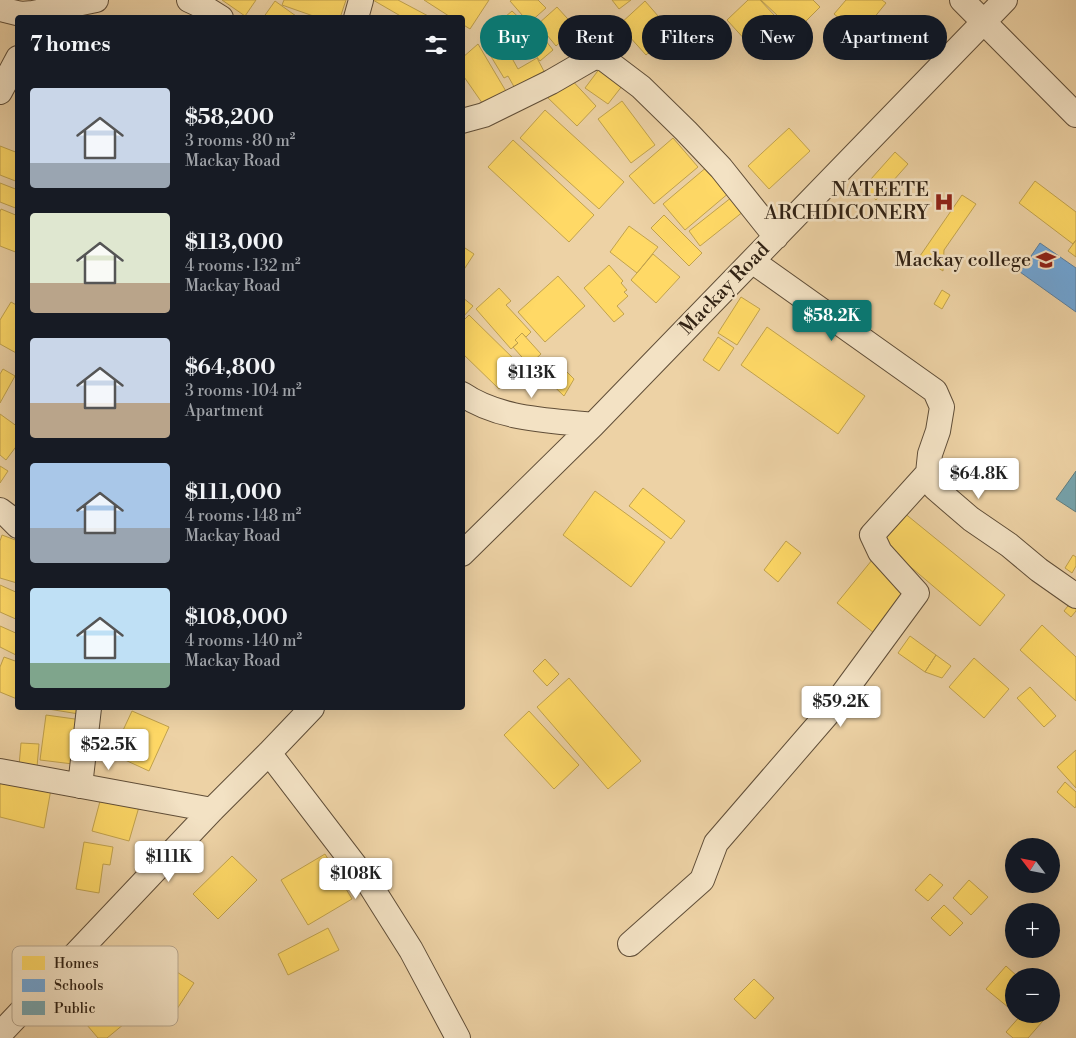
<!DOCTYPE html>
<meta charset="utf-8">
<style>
body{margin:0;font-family:"Libre Bodoni",serif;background:#20242c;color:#f1f3f6;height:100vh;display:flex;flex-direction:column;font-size:19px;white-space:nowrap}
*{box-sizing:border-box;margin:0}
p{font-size:16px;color:#9ea1a6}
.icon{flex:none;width:28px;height:28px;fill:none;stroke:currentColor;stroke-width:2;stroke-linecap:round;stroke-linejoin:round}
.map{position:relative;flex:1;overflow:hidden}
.sheet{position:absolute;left:15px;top:15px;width:450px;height:695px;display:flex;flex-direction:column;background:#171b24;border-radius:5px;box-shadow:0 5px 20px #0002}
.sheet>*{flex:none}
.hud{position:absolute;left:480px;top:15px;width:475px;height:45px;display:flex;gap:10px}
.needle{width:32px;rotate:302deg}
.buttons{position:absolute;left:1005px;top:838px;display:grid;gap:10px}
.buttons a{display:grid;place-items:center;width:55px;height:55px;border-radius:50%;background:#171b24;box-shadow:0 5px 20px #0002;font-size:25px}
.price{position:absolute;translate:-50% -42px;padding:0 11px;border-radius:5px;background:#fff;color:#222;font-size:16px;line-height:32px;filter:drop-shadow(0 1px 2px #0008)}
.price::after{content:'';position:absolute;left:50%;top:30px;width:15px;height:11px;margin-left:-8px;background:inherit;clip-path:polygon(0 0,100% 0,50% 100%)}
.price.selected{background:#0f766e;color:#fff}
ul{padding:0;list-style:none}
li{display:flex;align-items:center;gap:15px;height:125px;padding:0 15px}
li span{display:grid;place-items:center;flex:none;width:140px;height:100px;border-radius:5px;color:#555}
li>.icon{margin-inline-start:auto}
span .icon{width:60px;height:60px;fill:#fffc;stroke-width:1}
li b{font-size:21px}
h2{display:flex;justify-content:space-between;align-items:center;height:60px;padding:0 15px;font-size:21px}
.chip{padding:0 18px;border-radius:22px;background:#171b24;box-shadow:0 5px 20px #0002;font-size:18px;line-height:45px}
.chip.selected{background:#0f766e;color:#fff}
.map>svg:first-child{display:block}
.homes{fill:#ffd966;stroke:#c1a24d}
.schools{fill:#6fa8dc;stroke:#5c80a0}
.public{fill:#76a5af;stroke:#617e80}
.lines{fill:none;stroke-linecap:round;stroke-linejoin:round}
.minor-casing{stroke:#604e38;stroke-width:26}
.minor{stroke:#f3e2c4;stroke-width:24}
.labels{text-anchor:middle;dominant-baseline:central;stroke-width:5;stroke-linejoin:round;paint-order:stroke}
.poi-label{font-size:20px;fill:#312214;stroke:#f3e2c4;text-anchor:end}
.street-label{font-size:20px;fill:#312214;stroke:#f3e2c4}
.key{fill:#f3e2c4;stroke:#b9a88f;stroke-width:1}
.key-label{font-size:14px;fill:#312214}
</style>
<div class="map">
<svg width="1076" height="1038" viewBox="0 0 1076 1038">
<rect width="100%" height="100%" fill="#edd2a5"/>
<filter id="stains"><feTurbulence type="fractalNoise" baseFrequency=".004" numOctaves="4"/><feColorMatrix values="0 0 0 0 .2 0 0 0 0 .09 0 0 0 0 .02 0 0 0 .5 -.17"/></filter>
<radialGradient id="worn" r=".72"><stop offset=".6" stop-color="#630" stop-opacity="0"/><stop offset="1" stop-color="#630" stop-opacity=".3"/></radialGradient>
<!-- homes -->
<path class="homes" d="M 222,0 L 256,0 L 245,16 Z
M 284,0 L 346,0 L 340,18 L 319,18 L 282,5 Z
M 373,0 L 398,0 L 432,18 L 404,18 Z
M 424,0 L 489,0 L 470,29 L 462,24 L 462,18 L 452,18 Z
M 512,0 L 538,0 L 546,8 L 529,23 L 510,1 Z
M 612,0 L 631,0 L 619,9 Z
M 748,0 L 760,0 L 775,16 L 771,20 L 793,44 L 779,56 L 758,33 L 748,43 L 727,20 Z
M 761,0 L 813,0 L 820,7 L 795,32 Z
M 846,0 L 882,0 L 886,3 L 860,35 L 834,14 Z
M 275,1 L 296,16 L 295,18 L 263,18 Z
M 645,1 L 672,32 L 646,55 L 619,25 Z
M 557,7 L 576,28 L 556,46 L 538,24 Z
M 512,11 L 528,26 L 520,33 L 505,17 Z
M 535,27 L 553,50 L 540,61 L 522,37 Z
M 495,28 L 518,69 L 537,58 L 547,77 L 517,92 L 508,76 L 504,78 L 481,40 Z
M 478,44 L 507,93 L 485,107 L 462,74 L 462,58 Z
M 603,64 L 626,81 L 608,104 L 585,88 Z
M 567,75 L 596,106 L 577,126 L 546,96 Z
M 622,101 L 655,145 L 631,163 L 598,119 Z
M 545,110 L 624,182 L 599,209 L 520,138 Z
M 789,128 L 810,151 L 769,189 L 748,166 Z
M 673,138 L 698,167 L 654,204 L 629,176 Z
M 513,140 L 594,215 L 569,242 L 488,167 Z
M 0,146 L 18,153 L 18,182 L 0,175 Z
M 895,152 L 908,164 L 876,200 L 863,188 Z
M 708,166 L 730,192 L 685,230 L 663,204 Z
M 1035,181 L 1076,212 L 1076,240 L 1073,244 L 1019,203 Z
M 0,183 L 18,190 L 18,209 L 0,202 Z
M 962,195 L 976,204 L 944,250 L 943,271 L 920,256 Z
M 732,197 L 744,211 L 700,246 L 689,231 Z
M 1,209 L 18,216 L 18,253 L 0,246 L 0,212 Z
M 664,215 L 702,253 L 689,266 L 651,228 Z
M 629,226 L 658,247 L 637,273 L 610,252 Z
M 1076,240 L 1076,257 L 1068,251 Z
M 462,246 L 474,254 L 463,271 L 462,270 Z
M 653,254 L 680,277 L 656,303 L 631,280 Z
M 609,265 L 623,281 L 621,283 L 627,290 L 624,292 L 628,296 L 617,306 L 624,314 L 614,322 L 584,288 Z
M 558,276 L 585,306 L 545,342 L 518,312 Z
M 499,288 L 511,301 L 506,305 L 531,332 L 526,337 L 522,333 L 515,340 L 518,343 L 511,349 L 476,309 Z
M 942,290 L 950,295 L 942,309 L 934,304 Z
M 462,297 L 473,306 L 462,318 Z
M 741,297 L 760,309 L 737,345 L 718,333 Z
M 11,302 L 18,306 L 18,354 L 0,344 L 0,320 Z
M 469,315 L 522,367 L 499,389 L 462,353 L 462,322 Z
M 767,327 L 865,396 L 838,434 L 741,365 Z
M 522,333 L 541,354 L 529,365 L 513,347 L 518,343 L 515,340 Z
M 718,337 L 734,348 L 719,371 L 703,360 Z
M 553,358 L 574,379 L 564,396 L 539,372 Z
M 3,369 L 15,376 L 0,403 L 0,374 Z
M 0,414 L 18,427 L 18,444 L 6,460 L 0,455 Z
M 0,466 L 8,471 L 0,483 Z
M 643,488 L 685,521 L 671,539 L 629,506 Z
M 595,491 L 665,542 L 631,587 L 563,535 Z
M 903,512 L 1005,595 L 980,626 L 879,540 Z
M 2,535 L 18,541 L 17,583 L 0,578 L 0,541 Z
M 786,541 L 801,553 L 778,582 L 764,570 Z
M 1073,555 L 1076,557 L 1076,566 L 1072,573 L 1065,568 Z
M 872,560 L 908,590 L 874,633 L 837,603 Z
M 0,585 L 18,593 L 18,620 L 0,612 Z
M 1071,602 L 1076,606 L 1076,611 L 1071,617 L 1064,611 Z
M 1042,625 L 1076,657 L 1076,701 L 1020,650 Z
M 0,626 L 18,634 L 18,656 L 0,647 Z
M 910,636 L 936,655 L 925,672 L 898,653 Z
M 936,655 L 951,666 L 942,678 L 925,672 Z
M 4,657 L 18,662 L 17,699 L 0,692 L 0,667 Z
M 974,658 L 1009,689 L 984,718 L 949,687 Z
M 545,659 L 559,674 L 547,686 L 533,671 Z
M 569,678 L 641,761 L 608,789 L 537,707 Z
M 1030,687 L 1056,716 L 1044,727 L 1017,698 Z
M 42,708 L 80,708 L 79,714 Z
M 132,711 L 169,727 L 149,771 L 112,754 Z
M 529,711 L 579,765 L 554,789 L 504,735 Z
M 46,715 L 82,720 L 73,764 L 40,760 Z
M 21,743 L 39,744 L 37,767 L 19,766 Z
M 1076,750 L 1076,788 L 1057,767 Z
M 0,780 L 51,789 L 44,828 L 0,817 Z
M 1065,782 L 1076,792 L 1076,806 L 1075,808 L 1057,792 Z
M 103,790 L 141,800 L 129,841 L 92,831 Z
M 84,842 L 113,847 L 110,865 L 103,864 L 99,893 L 76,889 Z
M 325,854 L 352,899 L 308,925 L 281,880 Z
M 232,856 L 257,880 L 218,919 L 193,894 Z
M 930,874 L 943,885 L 928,901 L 915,890 Z
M 969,880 L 988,897 L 971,915 L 953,898 Z
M 944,905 L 963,923 L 950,936 L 931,918 Z
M 328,928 L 339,950 L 288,975 L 278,954 Z
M 163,963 L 194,983 L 175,1012 L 145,993 Z
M 1006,966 L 1017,976 L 1014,976 L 1014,1012 L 986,989 Z
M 754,979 L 774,998 L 755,1019 L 734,999 Z
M 98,994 L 124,1024 L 107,1038 L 98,1038 L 76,1012 Z
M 1022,1014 L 1049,1014 L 1028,1038 L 1013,1038 L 1006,1032 Z"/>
<!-- schools -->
<path class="schools" d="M 1040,243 L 1076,268 L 1076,312 L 1020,272 Z"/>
<!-- public -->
<path class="public" d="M 1076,471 L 1076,512 L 1056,499 Z"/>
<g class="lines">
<defs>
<path id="minor" d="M 189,0 L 202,6 L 221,18
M 962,0 L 1076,115
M 0,9 L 21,14 L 33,13 L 96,0
M 356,18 L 361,0
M 0,92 L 18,58
M 462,121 L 484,115 L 551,82 L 589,60 L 596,57 L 604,59 L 641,87 L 686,131 L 721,168 L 776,237
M 752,261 L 935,391 L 942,407 L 938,431 L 930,454 L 928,473 L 935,488 L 971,519 L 1009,545 L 1039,570 L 1076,596
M 462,394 C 500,420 549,420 593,425
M 0,510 L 8,516 L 18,526
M 462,554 L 593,425 L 1005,0
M 269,753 L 370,885 L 411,950 L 458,1038
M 0,771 L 212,810
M 80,786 L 89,708
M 630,944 L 702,880 L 716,843 L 831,710 L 917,593 L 880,552 L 872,535 L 928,473
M 0,1034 L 212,810 L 269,753 L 312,708"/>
</defs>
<!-- minor casing -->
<use href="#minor" class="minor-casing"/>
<!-- minor -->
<use href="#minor" class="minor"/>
</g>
<!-- icons -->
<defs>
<symbol id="hospital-bare" viewBox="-9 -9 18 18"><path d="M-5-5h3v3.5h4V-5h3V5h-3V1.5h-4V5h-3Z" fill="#8f2418" stroke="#f3e2c4" stroke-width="2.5" paint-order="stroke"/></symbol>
<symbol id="school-bare" viewBox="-9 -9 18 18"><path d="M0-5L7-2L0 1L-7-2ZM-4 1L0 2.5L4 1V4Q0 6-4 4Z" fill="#8f2418" stroke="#f3e2c4" stroke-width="2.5" paint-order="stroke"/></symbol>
</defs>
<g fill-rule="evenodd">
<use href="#hospital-bare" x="930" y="188" width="28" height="28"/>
<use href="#school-bare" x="1032" y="246" width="28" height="28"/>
</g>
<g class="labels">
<!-- poi labels -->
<g class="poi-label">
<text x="929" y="190">NATEETE<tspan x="929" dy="23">ARCHDICONERY</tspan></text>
<text x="1031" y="260">Mackay college</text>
</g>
<!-- street labels -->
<g class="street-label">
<text transform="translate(725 289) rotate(-46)">Mackay Road</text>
</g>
</g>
<!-- legend -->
<rect x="12" y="946" width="166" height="80" rx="8" class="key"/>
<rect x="22" y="956" width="23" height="14" fill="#ffd966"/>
<rect x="22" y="979" width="23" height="13" fill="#6fa8dc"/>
<rect x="22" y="1001" width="23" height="14" fill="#76a5af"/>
<g class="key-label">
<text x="54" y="968">Homes</text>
<text x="54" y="990">Schools</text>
<text x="54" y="1013">Public</text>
</g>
<rect width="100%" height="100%" filter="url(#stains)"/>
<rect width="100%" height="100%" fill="url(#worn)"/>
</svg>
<div class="buttons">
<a><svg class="needle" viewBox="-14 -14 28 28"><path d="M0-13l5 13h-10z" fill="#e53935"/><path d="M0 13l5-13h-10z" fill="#9ea1a6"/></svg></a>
<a>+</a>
<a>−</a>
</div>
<b class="price selected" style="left:832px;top:342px">$58.2K</b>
<b class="price" style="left:532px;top:399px">$113K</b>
<b class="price" style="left:979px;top:500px">$64.8K</b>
<b class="price" style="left:841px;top:728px">$59.2K</b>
<b class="price" style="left:109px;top:771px">$52.5K</b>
<b class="price" style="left:169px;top:883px">$111K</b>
<b class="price" style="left:356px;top:900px">$108K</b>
<div class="hud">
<a class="chip selected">Buy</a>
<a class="chip">Rent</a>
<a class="chip">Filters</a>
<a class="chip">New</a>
<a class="chip">Apartment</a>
</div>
<section class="sheet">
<h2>7 homes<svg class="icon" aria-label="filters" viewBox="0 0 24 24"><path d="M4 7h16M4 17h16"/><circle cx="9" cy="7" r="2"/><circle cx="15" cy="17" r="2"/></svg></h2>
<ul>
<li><span style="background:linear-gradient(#c9d6e8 75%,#9aa5b1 0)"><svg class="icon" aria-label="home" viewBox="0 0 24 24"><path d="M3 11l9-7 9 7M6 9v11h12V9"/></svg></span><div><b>$58,200</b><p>3 rooms · 80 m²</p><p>Mackay Road</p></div></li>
<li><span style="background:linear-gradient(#dfe7d0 70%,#b9a48a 0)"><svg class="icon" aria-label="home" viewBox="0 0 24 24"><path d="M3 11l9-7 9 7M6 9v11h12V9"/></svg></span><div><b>$113,000</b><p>4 rooms · 132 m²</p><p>Mackay Road</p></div></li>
<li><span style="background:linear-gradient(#c9d6e8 65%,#b9a48a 0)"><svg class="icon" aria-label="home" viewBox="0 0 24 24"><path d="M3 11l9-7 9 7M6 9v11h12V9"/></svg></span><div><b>$64,800</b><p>3 rooms · 104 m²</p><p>Apartment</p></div></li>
<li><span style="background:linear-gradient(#a9c7e8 65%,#9aa5b1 0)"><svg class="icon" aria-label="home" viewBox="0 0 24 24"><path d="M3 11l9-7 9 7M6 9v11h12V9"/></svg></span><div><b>$111,000</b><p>4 rooms · 148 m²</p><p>Mackay Road</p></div></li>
<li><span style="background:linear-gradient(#bfe0f5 75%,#7fa58c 0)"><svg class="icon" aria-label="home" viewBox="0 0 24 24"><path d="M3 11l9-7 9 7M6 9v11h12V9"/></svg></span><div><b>$108,000</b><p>4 rooms · 140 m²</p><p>Mackay Road</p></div></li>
</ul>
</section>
</div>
